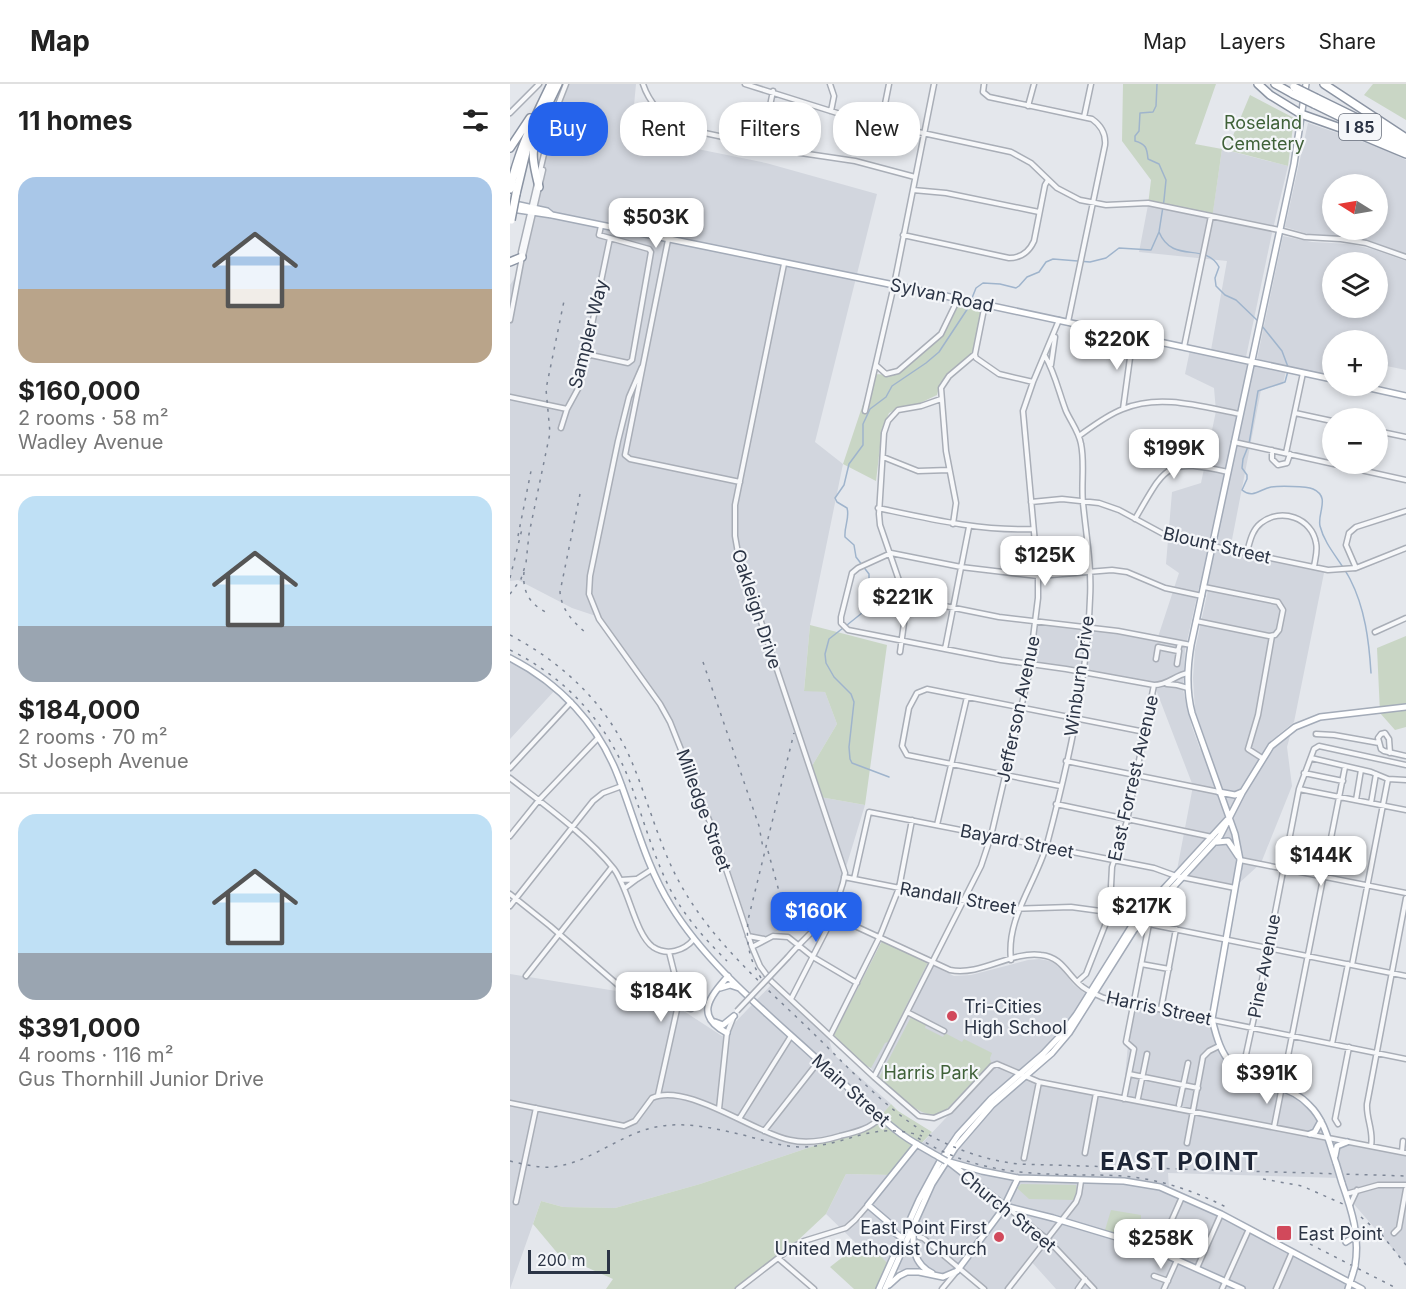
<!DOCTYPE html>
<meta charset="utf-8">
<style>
body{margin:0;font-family:Inter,sans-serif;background:#f2f2f2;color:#222;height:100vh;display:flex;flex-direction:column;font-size:22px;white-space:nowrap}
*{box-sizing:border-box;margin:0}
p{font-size:20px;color:#767676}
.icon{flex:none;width:33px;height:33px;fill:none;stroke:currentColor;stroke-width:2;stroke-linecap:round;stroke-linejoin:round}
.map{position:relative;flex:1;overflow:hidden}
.details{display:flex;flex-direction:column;background:#fff;width:510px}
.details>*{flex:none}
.guide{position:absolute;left:18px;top:18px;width:570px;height:54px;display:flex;gap:12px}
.needle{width:39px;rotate:281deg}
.tools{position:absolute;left:812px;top:90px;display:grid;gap:12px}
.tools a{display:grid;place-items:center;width:66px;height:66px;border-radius:50%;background:#fff;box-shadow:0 3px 9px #0003;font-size:30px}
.scale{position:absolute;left:18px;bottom:15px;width:82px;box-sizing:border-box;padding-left:6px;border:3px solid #2b3445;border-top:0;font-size:16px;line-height:21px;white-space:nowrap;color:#2b3445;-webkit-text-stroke:4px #f4f6f9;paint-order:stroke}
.price{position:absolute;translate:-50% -51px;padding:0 14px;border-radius:12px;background:#fff;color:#222;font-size:20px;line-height:39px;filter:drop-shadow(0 2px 3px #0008)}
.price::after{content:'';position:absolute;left:50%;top:36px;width:18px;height:14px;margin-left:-9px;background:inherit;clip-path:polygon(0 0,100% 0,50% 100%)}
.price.selected{background:#2563eb;color:#fff}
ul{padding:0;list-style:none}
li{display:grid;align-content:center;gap:12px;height:318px;padding:0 18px}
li+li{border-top:2px solid #e0e0e0}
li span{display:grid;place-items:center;height:186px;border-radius:18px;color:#555}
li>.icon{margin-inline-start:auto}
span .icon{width:108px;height:108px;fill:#fffc;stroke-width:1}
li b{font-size:26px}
h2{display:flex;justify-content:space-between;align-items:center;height:72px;padding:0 18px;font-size:26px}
.tag{padding:0 21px;border-radius:24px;background:#fff;box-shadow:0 3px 9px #0003;font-size:21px;line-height:54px}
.tag.selected{background:#2563eb;color:#fff}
header{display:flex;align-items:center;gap:36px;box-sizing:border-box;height:84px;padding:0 30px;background:#fff;border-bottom:2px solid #e0e0e0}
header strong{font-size:28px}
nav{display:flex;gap:33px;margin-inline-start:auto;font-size:21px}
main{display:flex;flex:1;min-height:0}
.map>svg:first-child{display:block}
.built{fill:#d2d6de;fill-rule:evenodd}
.green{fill:#c9d6c5}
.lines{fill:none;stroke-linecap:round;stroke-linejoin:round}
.stream{stroke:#9fb4cc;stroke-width:1.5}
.minor-casing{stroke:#a9aeb7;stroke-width:7}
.major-casing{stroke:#a3abb8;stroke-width:8}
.highway-casing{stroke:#8b94a3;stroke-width:10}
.minor{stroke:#f7f8fa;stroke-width:4}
.major{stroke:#fff;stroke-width:5}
.highway{stroke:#fff;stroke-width:7}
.rail{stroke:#7d8696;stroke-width:1.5;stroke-dasharray:3 6;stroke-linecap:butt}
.minor-bridge-casing{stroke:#a9aeb7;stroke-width:7;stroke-linecap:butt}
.major-bridge-casing{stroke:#a3abb8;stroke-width:8;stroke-linecap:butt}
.highway-bridge-casing{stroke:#8b94a3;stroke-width:10;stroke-linecap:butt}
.minor-bridge{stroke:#f7f8fa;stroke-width:4}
.major-bridge{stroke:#fff;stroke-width:5}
.highway-bridge{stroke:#fff;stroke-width:7}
.poi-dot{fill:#d1495b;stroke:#f4f6f9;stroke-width:2}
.labels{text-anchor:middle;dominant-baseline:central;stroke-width:4.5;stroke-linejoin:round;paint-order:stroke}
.shield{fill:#f4f6f9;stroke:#676e7b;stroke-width:1.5}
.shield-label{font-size:16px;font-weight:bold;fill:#2b3445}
.park-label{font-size:18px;fill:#3f6138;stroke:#f4f6f9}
.street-label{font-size:18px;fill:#2b3445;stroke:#f4f6f9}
.poi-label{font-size:18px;fill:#2b3445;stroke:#f4f6f9;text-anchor:start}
.district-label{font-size:24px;font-weight:bold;letter-spacing:1.5px;fill:#1d2536;stroke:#f4f6f9}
</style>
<header>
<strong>Map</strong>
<nav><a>Map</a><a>Layers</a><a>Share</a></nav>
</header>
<main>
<section class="details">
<h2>11 homes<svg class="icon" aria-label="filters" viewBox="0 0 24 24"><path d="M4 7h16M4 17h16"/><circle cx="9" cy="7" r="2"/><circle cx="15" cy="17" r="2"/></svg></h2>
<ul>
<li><span style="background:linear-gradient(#a9c7e8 60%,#b9a48a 0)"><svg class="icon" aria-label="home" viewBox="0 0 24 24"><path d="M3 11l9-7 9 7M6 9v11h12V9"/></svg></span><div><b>$160,000</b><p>2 rooms · 58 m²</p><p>Wadley Avenue</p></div></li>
<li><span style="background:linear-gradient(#bfe0f5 70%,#9aa5b1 0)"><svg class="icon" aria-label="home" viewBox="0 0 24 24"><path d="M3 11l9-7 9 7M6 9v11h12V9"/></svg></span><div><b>$184,000</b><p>2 rooms · 70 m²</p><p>St Joseph Avenue</p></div></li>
<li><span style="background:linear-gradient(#bfe0f5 75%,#9aa5b1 0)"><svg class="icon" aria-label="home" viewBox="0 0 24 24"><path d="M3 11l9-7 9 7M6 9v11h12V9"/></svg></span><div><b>$391,000</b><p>4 rooms · 116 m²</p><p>Gus Thornhill Junior Drive</p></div></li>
</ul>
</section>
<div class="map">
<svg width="896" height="1205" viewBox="0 0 896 1205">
<rect width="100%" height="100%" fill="#e4e7ec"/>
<!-- built -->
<path class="built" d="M 56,0 L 126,0 L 124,21 L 158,59 L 256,79 L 367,110 L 305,358 L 333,380 L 300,541 L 294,606 L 315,608 L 327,640 L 299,687 L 310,713 L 355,721 L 333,793 L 328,819 L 239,860 L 239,851 L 162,642 L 147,611 L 109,564 L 89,533 L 62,524 L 8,496 L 0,497 L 0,201 L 13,181 L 47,16 Z
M 798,39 L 871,64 L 896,76 L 896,171 L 857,158 L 837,153 L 801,151 L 775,143 ZM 822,100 L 867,100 L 867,146 L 822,146 Z
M 712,65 L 778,82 L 762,149 L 736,273 L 701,266 L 717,177 L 629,168 L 638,121 L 702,134 Z
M 773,152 L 802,158 L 840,160 L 862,165 L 896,177 L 896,286 L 867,280 L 867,256 L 822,256 L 822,293 L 747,275 ZM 822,178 L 867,178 L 867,224 L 822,224 Z
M 680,266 L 776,287 L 773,300 L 751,306 L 720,466 L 815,484 L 784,638 L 768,651 L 780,652 L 777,663 L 782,702 L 751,779 L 726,802 L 666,791 L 683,702 L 645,603 L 521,581 L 528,541 L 594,546 L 647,556 L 669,489 L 656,480 L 662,408 L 691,399 L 706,327 L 704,304 L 675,290 ZM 689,503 L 698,506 L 685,566 L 683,594 L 685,626 L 699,665 L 690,665 L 682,643 L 673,606 L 675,566 Z
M 0,577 L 46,605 L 0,655 Z
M 372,857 L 444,892 L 461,891 L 518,876 L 529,875 L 541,877 L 549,882 L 564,901 L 576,910 L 558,937 L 536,962 L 508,987 L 491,978 L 481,979 L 425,1031 L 417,1030 L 411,1028 L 369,994 L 361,984 L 353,980 L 324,951 Z
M 0,890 L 119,909 L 166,922 L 212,952 L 262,900 L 319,955 L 323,970 L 381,1020 L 361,1043 L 190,1100 L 105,1124 L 53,1123 L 31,1117 L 0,1205 Z
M 622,919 L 701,935 L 713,968 L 730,986 L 791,1013 L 808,1031 L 817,1055 L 896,1069 L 896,1180 L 835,1110 L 829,1094 L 658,1089 L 659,1104 L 855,1205 L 546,1205 L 519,1175 L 498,1205 L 475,1205 L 452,1184 L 445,1195 L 383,1185 L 359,1161 L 348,1161 L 316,1130 L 336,1090 L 382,1091 L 483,984 L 488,983 L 528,1000 L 613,1013 Z"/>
<!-- green -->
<path class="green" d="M 613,0 L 706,0 L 685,60 L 712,65 L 702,135 L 638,121 L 641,96 L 612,57 Z
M 863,0 L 896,0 L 896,36 L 854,11 Z
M 740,11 L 784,34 L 778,82 L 717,66 Z
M 451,216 L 474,221 L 463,270 L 430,299 L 427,311 L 408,320 L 393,322 L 379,329 L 372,346 L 366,397 L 333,380 L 363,290 L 384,291 L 438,243 Z
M 300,541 L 377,561 L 355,721 L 310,713 L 299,687 L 327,640 L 315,608 L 294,607 Z
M 896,552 L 896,643 L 885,646 L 870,629 L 867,564 Z
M 372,857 L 418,878 L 378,958 L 375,959 L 361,984 L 353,980 L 324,951 Z
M 401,933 L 416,941 L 415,944 L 433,953 L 435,949 L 452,958 L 454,955 L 482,969 L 480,974 L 481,979 L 437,1025 C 418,1045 384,1007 369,994 Z
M 381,1020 L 388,1027 L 422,1048 L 382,1091 L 336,1090 L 316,1130 L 268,1175 L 231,1205 L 96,1205 L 103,1195 L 49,1171 L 23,1140 L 31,1117 L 53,1123 L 105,1124 L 190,1100 L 361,1043 Z
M 511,1100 L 566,1101 L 567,1110 L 563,1116 L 519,1115 L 507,1104 Z
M 601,1126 L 631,1131 L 631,1135 L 648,1140 L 639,1159 L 595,1146 Z
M 359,1160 L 383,1185 L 373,1205 L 344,1205 L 320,1183 L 348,1161 Z"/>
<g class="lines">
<!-- stream -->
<path class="stream" d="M 649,148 C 663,181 695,157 709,183 L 705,194 L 706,202 L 715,211 L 726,216 L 749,238
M 462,214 L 466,204 L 473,199 L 490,200 L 506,204 L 509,202 L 517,193 L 529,188 L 536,178 L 543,175 L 580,178 L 596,174 L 609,164 L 641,166 L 649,148 L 654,116 L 656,96 L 649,80 L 638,75 C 637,64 636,60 625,57 L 625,52 L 629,47 L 630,29 L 643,28 L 646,22 L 647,0
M 752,242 L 772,267 L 778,283
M 778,287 L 775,298 L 748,307 L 739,360 L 733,375 L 732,384 L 737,391 L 737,395 L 732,406 C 743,415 750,405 761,403 C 769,402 796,402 803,405 C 821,413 807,429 810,442 C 815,462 831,477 840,495 C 855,524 859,557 861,589
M 337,541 L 352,529 L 354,521 L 353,505 L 359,494 L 359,490 L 346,473 L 344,461 L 335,453 C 334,442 340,434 337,424 L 327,418 L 325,414 L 334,401 L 339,380 L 353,361 L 353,340 L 360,325 L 376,313 L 382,302 L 416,279 L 429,268 L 460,221
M 333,544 L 319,555 L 315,570 L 316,579 L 324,593 L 341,610 L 344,618 L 339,663 L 340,675 L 342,679 L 379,693"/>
<defs>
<path id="minor" d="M 133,0 C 138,16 154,37 171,44 L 284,68 L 345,77 L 405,93
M 235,0 L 343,34 L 501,68 L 521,79 L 547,104 L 570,116 L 596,121 L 638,119 L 769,146 L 795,153 L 831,155 L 856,159 L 896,173
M 320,0 L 324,12 L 321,27
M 474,0 L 473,8 L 479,13 L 582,35 C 592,42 596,50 595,61 L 558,238
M 518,22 L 524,0
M 0,29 L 29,0
M 574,33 L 581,0
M 371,40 L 379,0
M 252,61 L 263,7
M 403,106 L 436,109 L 529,128
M 393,151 L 499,174 C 511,174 519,168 524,157 L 535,101 L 538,96
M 158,156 L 115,371 L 120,375 L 230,398
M 13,172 L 33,86
M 274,180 L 225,421 L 225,452 L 228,469 L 335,789 C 328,832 304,842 278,873
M 0,236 L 12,173 L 11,168 L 42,36 L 56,0
M 674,263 L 701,132
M 76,270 L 118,279 L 122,276 L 141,168 L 139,165 L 89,151 L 91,142
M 465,271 L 466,274 L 489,290 L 523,298
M 366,281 L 376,290 L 388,287 L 431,250 L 448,215
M 541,281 L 545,253
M 132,283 L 119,313 L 108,357 L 80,492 L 79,510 L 89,535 L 150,620 L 160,638 L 203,746 L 242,863 L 250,882 L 261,897 L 364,993 L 409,1032 L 424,1034 L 440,1027 L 482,982 L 487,980 L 529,998 L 896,1069
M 0,313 L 57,325
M 613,325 L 623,252
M 355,327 L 384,201 L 424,0
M 785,329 L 822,337
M 51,344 L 57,325 L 69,303 L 100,154
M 867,347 L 896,353
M 569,352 C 583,342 597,331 613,325 C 650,309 693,323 730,330
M 724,358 L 896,396
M 762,366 L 762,375 L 768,381 L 777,379 L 780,370
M 776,369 L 793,289
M 373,373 L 408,387 L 439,386
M 521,418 L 552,415 L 589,419 L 609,426 L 659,453 L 818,486 L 846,484 L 896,464
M 368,424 C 420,435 470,447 523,445
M 625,435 C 656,382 655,374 718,388
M 443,440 L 446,419 L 436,367 L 431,304 L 439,292 L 465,270 L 475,220
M 737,468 C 740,457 742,446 751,439 C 771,423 802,434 806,459 C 808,467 805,475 804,483
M 846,484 L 836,461 L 839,449 L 846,443 L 896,427
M 395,514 L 489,533 L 608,547 L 681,561
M 686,537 L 759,552 L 765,551 L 769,546 L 773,526 L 768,518 L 694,503
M 865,548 L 896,534
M 435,565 L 459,443
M 390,568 L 395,532 L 395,514 L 370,441 L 369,430 L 374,349 L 378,337 L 388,326 L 411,322 L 431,315
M 646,575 L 648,563 L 668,567 L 670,559
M 667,580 L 669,567
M 678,589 C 665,591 658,601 644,601 L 556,585 L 491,576 L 338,546 L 331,539 L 331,533 L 342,489 L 348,484 L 381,469 L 451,483 L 528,492 L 602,486 L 617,488 L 655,504 L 692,512
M 657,600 L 667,601 L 678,604
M 806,650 L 824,651 L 869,659
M 880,669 L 879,655 L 875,649 L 871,650 L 868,654 L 871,665 L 874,667 L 896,672
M 752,674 L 738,665 L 748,631 L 762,552
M 801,674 L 861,688 L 878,695 L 896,696
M 556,677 L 709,708
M 0,684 L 61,618
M 794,689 L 833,697
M 0,694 C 32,719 79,753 104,785 C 119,805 125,850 143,863 C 157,872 174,867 184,855
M 550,702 L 397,671 L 392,662 L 399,624 L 407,609 L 417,605 L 635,648
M 789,705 L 896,726
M 846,716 L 851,686
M 861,719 L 866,690
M 546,720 L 702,753
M 427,741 L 457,613
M 0,752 L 29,716 L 88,654
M 730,776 L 896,809
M 334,793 L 496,825 L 561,823 L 598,828
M 344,795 L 359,728 L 644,784 L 666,792 L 725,804
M 111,796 L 126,795
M 115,804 L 127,795 L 141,786
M 0,810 L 40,842 L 115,907 L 181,925
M 0,822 L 83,717 L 93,709 L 112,702
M 319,830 L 440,886 C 472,892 500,867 531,871 C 551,873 556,888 569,900 C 576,907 585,910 594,914 L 896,975
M 238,852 L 254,855
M 242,863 L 263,852 L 278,853 L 303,873 L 347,899
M 501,876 C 496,834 525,801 537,760 C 558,681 577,597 580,514 C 582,483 576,450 573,419 C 571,400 575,379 571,360 C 569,348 561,338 556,327 C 549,309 545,289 535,272
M 631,880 L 659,885
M 842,881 L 878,695
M 16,892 L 102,783
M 567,898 L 576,890 L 596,839 L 600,821 L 602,783 L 617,737 L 644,601
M 281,915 L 320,839
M 651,925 L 666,845
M 397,928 L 434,947
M 320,952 L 370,852 L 389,804 L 402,736
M 822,960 L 838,880
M 732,989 L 751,901 L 789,705 L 804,665 L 809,662 L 896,681
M 619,990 L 688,1004
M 364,993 L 471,782 L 481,752 L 518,594 L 528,514 L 528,492 L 513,327 L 523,298 L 549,236
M 148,1011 L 170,912 L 159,868
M 628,1014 L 637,970
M 614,1015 L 624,965 L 616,958 L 639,840 L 896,892
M 0,1019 L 114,1042 L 125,1037 L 142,1014 C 177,998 244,1049 280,1056 C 297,1060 314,1057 330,1052 C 346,1048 360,1045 371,1033
M 669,1021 L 678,979
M 209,1025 L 217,949 L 223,934
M 229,1035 L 281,952
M 828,1040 L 825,1035 L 839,963
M 764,1043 L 835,683
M 254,1047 L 309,977
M 677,1059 L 693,973 L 699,967 L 709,962
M 861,1062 C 864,1047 856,1035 857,1020 L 896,814
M 892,1068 L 893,1057
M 575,1069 L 586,1009
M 514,1074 L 529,998
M 836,1110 L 868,1101 L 896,1101
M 6,1118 L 26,1024
M 840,1121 L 847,1106
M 498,1124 L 537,1155 L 584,1205
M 884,1149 L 889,1144 L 896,1105
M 409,1153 L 413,1154 L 474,1205
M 648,1167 L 672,1113
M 268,1174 L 304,1205
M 687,1184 L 711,1130
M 644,1192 L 658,1197
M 228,1205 L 281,1164 L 294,1157 L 336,1144 L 345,1136 L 358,1121
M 432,1205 L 447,1187
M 498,1205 L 566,1118 L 569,1110 L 571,1097
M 568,1205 L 575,1195
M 654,1205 L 667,1176
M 712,1205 L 739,1145
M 766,1205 L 782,1168"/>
<path id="major" d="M 796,0 L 784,80 L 681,561 C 677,584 676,606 682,629 L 725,750 L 730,776 L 702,935 C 712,977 721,988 763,1001 C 777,1005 789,1010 799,1021 C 815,1036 819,1059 826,1079
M 0,119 L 37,127 L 42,131
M 2,125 L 42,131 L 384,201 L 822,295
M 851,302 L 896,312
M 0,574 C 49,599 88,640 108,692 C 125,736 136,782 161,822 C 197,881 258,930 308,976 C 334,999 359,1025 386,1046 C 399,1057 414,1064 429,1073
M 709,708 L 725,711 L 732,708
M 707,758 L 718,757 L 728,772
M 210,904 L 220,901 L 229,904
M 205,938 L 213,941 L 224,932
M 217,949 C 183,931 201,912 218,892
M 800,1050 L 805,1048 L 811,1037
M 825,1072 L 827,1062 L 837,1058
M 436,1077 L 472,1087 L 508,1094 L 614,1097 L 650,1103 L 711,1130 L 852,1205
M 440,1079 L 495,1122 L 543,1134 L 636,1162 L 732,1205
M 832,1099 C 842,1127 850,1152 845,1182
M 404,1146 C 401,1163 405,1181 422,1189
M 392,1154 L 385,1149 L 378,1138 L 358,1121 L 407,1060
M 836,1158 L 847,1151
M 379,1201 L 389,1192 L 397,1188 L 409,1188 L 433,1193 L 447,1187 L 493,1125 L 508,1094
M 369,1205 L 409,1116 L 429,1079 L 448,1051 L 481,1015 L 533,970 L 550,952 L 566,931 L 626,835 L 717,736
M 375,1205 L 422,1100 L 445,1064 L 482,1021 L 542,969 L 559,949 L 624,846 L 710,752 L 732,709 L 761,662 L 785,643 L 810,633 L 896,623
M 838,1205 L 843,1189"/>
<path id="highway" d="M 748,0 L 760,11 L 791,30 L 853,52 L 896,70
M 765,0 L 783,10
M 814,0 L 896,54
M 806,14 L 896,58
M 804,20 L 896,65
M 26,53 C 20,70 25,86 29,103
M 0,64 L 20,34
M 0,105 C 8,67 24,35 41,0
M 6,110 L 17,64 L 48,0
M 0,178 L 12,173"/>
</defs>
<!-- minor casing -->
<use href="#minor" class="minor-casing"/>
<!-- major casing -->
<use href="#major" class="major-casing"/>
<!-- highway casing -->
<use href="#highway" class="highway-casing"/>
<!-- minor -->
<use href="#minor" class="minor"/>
<!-- major -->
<use href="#major" class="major"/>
<!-- highway -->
<use href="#highway" class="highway"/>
<!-- rail -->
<path class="rail" d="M 70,410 L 50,508 C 52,528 64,538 78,551
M 8,452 L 21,387
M 14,488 C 12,509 21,522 40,530
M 0,494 L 12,445
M 0,510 L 11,495 L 16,479 L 19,450 L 40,349 L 36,305 L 54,217
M 0,551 C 53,579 97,620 121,676 C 139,718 149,763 172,803 C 205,861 255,902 302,948 C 335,980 375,1024 414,1048 C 443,1065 475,1076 508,1080 L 896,1092
M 0,566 C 57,594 97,639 120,698 C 133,734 143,771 160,805 C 175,833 195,855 217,877
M 193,578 L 249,742 L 253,764
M 258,767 L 270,811
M 251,894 C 239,875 236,859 238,836 L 284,649
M 408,1054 C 461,1087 510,1090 571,1091 C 592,1091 614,1091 635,1095 C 664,1100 690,1110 716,1123
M 0,1077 C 13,1080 27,1084 41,1083 C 81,1080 112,1047 152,1042 C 179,1038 207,1045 233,1051 C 253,1056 272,1063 292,1063 C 339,1062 360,1036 412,1052
M 753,1095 L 792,1102 L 833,1120
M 851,1133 L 872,1151 L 896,1181
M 792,1156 L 888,1205"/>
<defs>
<path id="minor-bridge" d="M 227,927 L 278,873"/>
<path id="major-bridge" d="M 429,1073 L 436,1077
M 826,1079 L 832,1099
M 843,1189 L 845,1182"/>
<path id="highway-bridge" d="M 784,3 L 806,14
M 783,10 L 804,20
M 1,136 L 6,110"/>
</defs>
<!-- minor-bridge casing -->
<use href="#minor-bridge" class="minor-bridge-casing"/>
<!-- major-bridge casing -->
<use href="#major-bridge" class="major-bridge-casing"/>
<!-- highway-bridge casing -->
<use href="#highway-bridge" class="highway-bridge-casing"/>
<!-- minor-bridge -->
<use href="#minor-bridge" class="minor-bridge"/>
<!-- major-bridge -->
<use href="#major-bridge" class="major-bridge"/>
<!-- highway-bridge -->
<use href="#highway-bridge" class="highway-bridge"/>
</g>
<!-- markers -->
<g class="poi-dot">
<circle cx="442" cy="932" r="6"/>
<rect x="766" y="1141" width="16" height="16" rx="3"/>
<circle cx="489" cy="1153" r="6"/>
</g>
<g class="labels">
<!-- shield labels -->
<rect class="shield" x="829" y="30" width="42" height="26" rx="4.5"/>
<g class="shield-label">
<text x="850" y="43">I 85</text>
</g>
<!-- park labels -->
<g class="park-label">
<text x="753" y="38">Roseland<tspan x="753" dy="21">Cemetery</tspan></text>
<text x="421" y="988">Harris Park</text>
</g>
<!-- street labels -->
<g class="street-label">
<text transform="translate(432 211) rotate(12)">Sylvan Road</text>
<text transform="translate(78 250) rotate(-76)">Sampler Way</text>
<text transform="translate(707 461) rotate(13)">Blount Street</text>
<text transform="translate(247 525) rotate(72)">Oakleigh Drive</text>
<text transform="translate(569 592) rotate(-82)">Winburn Drive</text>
<text transform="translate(508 625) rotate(-78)">Jefferson Avenue</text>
<text transform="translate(623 694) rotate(-77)">East Forrest Avenue</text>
<text transform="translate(194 726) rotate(70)">Milledge Street</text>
<text transform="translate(507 757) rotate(11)">Bayard Street</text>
<text transform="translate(448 814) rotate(10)">Randall Street</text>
<text transform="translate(754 882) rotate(-79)">Pine Avenue</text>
<text transform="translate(649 924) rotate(12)">Harris Street</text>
<text transform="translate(341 1006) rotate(42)">Main Street</text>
<text transform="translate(498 1127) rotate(39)">Church Street</text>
</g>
<!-- poi labels -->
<g class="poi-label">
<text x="454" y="922">Tri-Cities<tspan x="454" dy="21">High School</tspan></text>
<text x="477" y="1143" text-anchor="end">East Point First<tspan x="477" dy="21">United Methodist Church</tspan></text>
<text x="788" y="1149">East Point</text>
</g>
<!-- district labels -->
<g class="district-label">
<text x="670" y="1077">EAST POINT</text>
</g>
</g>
</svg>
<div class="tools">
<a><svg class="needle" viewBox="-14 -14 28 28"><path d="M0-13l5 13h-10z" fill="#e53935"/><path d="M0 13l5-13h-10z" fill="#767676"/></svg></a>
<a><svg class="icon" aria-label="layers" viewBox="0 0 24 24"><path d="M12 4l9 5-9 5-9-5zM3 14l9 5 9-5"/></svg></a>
<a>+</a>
<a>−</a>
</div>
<div class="scale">200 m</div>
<b class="price" style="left:146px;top:165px">$503K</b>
<b class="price" style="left:607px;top:287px">$220K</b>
<b class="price" style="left:664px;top:396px">$199K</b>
<b class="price" style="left:535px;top:503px">$125K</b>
<b class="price" style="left:393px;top:545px">$221K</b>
<b class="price" style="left:811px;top:803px">$144K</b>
<b class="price" style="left:632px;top:854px">$217K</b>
<b class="price selected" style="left:306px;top:859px">$160K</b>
<b class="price" style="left:151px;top:939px">$184K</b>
<b class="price" style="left:757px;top:1021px">$391K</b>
<b class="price" style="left:651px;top:1186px">$258K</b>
<div class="guide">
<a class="tag selected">Buy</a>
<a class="tag">Rent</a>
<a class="tag">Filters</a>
<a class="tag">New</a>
</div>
</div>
</main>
